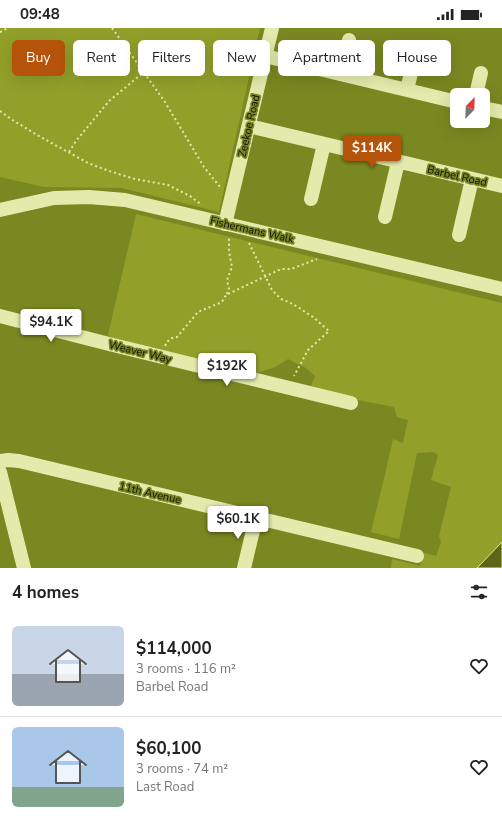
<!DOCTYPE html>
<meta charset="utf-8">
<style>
body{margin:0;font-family:"Nunito Sans",sans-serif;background:#f2f2f2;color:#222;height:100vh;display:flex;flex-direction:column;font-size:15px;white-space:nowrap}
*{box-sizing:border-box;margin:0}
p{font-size:13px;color:#767676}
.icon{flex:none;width:22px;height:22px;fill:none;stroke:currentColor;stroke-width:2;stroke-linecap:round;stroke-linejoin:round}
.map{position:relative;height:540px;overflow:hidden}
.side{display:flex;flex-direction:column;background:#fff;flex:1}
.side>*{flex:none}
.guide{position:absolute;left:12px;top:12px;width:478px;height:36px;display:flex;gap:8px}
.needle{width:26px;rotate:23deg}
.tools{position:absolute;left:450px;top:60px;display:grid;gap:8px}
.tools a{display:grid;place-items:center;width:40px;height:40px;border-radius:6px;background:#fff;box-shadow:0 4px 16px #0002;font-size:20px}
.price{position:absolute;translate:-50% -34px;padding:0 9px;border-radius:4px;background:#fff;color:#222;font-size:13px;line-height:26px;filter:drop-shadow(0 1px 2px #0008)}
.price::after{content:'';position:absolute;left:50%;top:24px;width:12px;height:9px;margin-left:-6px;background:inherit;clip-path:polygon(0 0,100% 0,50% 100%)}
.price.selected{background:#b45309;color:#fff}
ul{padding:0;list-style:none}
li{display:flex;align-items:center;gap:12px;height:100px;padding:0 12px}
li+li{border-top:1px solid #e0e0e0}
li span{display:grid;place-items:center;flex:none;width:112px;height:80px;border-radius:6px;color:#555}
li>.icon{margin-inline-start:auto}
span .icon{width:48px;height:48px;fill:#fffc;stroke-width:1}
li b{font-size:17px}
h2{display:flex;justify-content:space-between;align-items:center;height:48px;padding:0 12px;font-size:17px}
.tag{padding:0 14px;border-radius:6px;background:#fff;box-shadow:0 4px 16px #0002;font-size:14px;line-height:36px}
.tag.selected{background:#b45309;color:#fff}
.status{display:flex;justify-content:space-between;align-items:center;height:28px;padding:0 20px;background:#fff;direction:ltr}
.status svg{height:11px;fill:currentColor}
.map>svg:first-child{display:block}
.green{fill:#92a02a}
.water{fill:#5c6716;stroke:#e4eb9f}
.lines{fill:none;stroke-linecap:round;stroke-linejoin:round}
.path{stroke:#e3eaab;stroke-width:2;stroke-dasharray:2 3;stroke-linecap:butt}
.street{stroke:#e3eaab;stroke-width:14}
.labels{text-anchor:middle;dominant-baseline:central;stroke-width:3.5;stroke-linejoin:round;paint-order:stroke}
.street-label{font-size:11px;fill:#111;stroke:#7a8821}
</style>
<div class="status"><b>09:48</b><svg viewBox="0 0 49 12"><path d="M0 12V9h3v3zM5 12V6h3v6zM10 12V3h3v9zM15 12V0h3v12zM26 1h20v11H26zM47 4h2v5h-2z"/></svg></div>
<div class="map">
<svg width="502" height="540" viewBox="0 0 502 540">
<rect width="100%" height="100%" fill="#7a8821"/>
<!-- green -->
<path class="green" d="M 0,0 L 260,0 L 219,184 L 122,160 L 44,159 L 0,149 Z
M 136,186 L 502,275 L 502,540 L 391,540 L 392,531 L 420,538 L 424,525 L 436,528 L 441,514 L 439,508 L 451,459 L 431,452 L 438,427 L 434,424 L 417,425 L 399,511 L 371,504 L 386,442 L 393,411 L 403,415 L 408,392 L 397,389 L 394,379 L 358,372 L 311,358 L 315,348 L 306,340 L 288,331 L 275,339 L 254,346 L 116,312 L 108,307 Z"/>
<!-- water -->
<path class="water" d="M 502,514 L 502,540 L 477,540 Z"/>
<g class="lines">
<!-- path -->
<path class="path" d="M 112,0 L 165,74 L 204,139 L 220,159
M 0,4 L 8,0
M 0,83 L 11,91 L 37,107 L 88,135 L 109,143 L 135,151 L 168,157 L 190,168 L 202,177
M 69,124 L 76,113 L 109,73 L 144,44
M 249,215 L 272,262 L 281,271 L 293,276 L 313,289 L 329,303 L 308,322 L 294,348
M 227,266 L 229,261 L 227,252 L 232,239 L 229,223 L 229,210
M 165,318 C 168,312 170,310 177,309 L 198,284 L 222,274 L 226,267 L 281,241 L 291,241 L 317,231"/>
<!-- street -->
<path class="street" d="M 265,28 L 457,74
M 341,46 L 349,12
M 407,62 L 415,28
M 476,67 L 481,45
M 483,80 L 502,84
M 249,98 L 502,158
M 311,171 L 324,116
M 0,182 L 54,170 L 89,169 L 125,172 L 502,261
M 385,189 L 398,134
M 225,196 L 272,0
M 459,207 L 472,151
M 0,288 L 109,316 L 351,375
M 0,433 L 8,432 L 19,433 L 417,528
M 0,444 L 24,540
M 244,540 L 256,490"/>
</g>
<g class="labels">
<!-- street labels -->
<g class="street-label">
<text transform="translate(249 98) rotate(-77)">Zeekoe Road</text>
<text transform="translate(457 148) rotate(13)">Barbel Road</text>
<text transform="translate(252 202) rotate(13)">Fishermans Walk</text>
<text transform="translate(140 324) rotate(14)">Weaver Way</text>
<text transform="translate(150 465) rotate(13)">11th Avenue</text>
</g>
</g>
</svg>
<div class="tools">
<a><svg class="needle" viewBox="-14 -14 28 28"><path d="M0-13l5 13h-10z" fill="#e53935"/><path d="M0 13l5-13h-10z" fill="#767676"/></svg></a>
</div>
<b class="price selected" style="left:372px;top:141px">$114K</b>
<b class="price" style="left:51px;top:315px">$94.1K</b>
<b class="price" style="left:227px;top:359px">$192K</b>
<b class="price" style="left:238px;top:512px">$60.1K</b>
<div class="guide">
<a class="tag selected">Buy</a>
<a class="tag">Rent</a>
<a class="tag">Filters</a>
<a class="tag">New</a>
<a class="tag">Apartment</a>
<a class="tag">House</a>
</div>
</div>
<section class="side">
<h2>4 homes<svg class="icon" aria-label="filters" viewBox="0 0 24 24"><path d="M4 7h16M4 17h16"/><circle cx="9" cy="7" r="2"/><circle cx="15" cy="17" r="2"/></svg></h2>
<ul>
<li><span style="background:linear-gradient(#c9d6e8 60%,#9aa5b1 0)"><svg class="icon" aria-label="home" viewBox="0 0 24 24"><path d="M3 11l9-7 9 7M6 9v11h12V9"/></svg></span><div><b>$114,000</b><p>3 rooms · 116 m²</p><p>Barbel Road</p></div><svg class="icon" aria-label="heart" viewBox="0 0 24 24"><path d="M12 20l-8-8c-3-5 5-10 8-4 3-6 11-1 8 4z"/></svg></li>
<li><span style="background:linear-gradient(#a9c7e8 75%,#7fa58c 0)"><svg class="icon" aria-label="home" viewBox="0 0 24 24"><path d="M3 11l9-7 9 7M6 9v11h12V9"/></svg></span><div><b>$60,100</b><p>3 rooms · 74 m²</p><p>Last Road</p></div><svg class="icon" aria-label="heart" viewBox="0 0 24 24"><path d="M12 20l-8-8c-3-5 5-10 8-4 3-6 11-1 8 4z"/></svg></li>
</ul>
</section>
